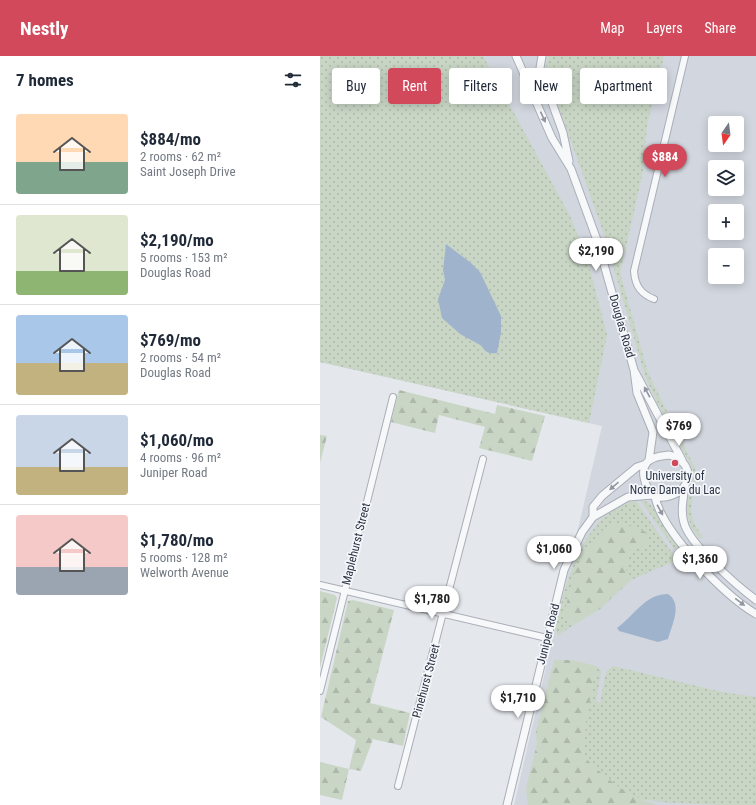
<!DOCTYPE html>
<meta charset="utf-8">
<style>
body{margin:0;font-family:"Roboto Condensed",sans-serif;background:#f2f2f3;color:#1f2937;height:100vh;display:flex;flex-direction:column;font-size:15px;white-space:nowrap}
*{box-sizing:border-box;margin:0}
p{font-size:13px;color:#747a83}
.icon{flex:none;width:22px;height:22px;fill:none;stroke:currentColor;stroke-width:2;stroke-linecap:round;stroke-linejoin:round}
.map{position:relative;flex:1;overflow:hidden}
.drawer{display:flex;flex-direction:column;background:#fff;width:320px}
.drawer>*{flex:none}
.guide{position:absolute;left:12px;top:12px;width:364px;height:36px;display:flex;gap:8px}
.needle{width:26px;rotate:194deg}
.buttons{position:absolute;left:388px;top:60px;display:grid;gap:8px}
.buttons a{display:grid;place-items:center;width:36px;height:36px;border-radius:4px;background:#fff;box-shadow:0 2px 10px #0003;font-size:20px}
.price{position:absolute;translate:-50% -34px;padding:0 9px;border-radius:14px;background:#fff;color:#222;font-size:13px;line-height:26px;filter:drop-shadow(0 1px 2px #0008)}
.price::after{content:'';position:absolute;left:50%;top:24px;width:12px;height:9px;margin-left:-6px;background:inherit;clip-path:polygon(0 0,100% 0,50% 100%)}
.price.current{background:#d1495b;color:#fff}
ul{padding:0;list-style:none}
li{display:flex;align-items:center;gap:12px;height:100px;padding:0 16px}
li+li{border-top:1px solid #e0e1e3}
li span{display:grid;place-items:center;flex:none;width:112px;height:80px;border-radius:4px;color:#555}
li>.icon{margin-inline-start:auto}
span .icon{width:48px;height:48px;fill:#fffc;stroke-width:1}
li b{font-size:17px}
h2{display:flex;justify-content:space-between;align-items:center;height:48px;padding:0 16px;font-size:17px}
.pill{padding:0 14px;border-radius:4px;background:#fff;box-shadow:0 2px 10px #0003;font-size:14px;line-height:36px}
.pill.current{background:#d1495b;color:#fff}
header{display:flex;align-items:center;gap:24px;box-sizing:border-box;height:56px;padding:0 20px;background:#d1495b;color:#fff}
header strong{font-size:19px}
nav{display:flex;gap:22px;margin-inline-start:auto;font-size:14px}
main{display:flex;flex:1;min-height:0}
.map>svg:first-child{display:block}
.built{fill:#d2d6de;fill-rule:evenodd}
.grass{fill:url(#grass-dots)}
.forest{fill:url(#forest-firs)}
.water{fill:#9fb4cc}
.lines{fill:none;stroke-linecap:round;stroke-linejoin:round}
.minor-casing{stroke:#a9aeb7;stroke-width:8}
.tertiary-casing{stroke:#a9aeb7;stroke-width:9}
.minor{stroke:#f7f8fa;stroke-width:6}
.tertiary{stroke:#f7f8fa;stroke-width:7}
.oneway{fill:#9196a0}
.poi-dot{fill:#d1495b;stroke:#f4f6f9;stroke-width:1.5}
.labels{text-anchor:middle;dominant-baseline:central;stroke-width:3.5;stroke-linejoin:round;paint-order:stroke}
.street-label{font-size:12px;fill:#2b3445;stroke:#f4f6f9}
.poi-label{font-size:12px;fill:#2b3445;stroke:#f4f6f9}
</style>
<header>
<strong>Nestly</strong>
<nav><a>Map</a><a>Layers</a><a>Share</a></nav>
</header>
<main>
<section class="drawer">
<h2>7 homes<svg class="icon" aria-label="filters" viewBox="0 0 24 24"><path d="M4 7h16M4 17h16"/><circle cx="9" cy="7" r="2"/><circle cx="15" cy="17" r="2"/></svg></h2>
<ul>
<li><span style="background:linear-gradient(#ffd9b3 60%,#7fa58c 0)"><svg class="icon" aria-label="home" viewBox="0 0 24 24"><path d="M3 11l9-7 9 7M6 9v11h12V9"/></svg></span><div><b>$884/mo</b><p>2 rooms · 62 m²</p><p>Saint Joseph Drive</p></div></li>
<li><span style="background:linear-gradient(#dfe7d0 70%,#8fb573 0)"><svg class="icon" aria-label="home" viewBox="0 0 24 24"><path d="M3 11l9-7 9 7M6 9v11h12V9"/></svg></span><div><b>$2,190/mo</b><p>5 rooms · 153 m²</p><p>Douglas Road</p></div></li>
<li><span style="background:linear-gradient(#a9c7e8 60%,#c2b280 0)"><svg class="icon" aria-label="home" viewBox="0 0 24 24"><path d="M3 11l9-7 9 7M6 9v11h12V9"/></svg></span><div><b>$769/mo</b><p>2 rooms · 54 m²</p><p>Douglas Road</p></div></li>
<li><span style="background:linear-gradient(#c9d6e8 65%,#c2b280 0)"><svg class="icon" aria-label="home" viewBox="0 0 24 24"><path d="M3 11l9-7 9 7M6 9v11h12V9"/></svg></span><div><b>$1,060/mo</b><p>4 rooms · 96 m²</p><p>Juniper Road</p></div></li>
<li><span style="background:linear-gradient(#f6c9c9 65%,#9aa5b1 0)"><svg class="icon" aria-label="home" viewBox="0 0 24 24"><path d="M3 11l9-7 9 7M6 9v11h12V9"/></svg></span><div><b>$1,780/mo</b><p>5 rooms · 128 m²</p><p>Welworth Avenue</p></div></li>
</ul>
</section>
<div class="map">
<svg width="436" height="749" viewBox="0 0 436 749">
<defs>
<pattern id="grass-dots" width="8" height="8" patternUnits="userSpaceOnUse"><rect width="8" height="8" fill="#c9d6c5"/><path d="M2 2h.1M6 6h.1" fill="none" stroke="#adb8ab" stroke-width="1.8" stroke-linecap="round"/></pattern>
<pattern id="forest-firs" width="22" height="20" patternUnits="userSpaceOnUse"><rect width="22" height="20" fill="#c9d6c5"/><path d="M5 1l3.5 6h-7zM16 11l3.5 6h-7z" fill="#adb8ab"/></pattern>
</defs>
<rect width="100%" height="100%" fill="#e4e7ec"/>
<!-- built -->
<path class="built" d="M 0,0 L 436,0 L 436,749 L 194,749 L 282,370 L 0,306 ZM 395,67 L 417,67 L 417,89 L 395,89 ZM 395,111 L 417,111 L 417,133 L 395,133 ZM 395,155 L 417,155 L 417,177 L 395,177 ZM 395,199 L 417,199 L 417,221 L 395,221 Z"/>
<!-- grass -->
<path class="grass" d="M 0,0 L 163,0 L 249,158 L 261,186 L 270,213 L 287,279 L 269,367 L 0,306 Z
M 228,0 L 344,0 L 327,69 L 323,116 L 300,217 L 328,317 L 375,412 C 380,443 359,450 383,481 L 380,483 L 371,471 L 367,457 L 367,448 L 373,426 L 373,413 L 337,346 L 325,320 L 285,181 L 227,18 L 226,8 Z
M 320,444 L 327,446 L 333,451 L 343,470 L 365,498 L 362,500 L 353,491 Z
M 316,445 L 357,504 L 311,524 C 302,514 307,505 311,493 L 324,490 L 328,484 L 325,476 L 249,565 L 255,568 L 238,579 L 235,572 C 246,527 262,456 316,445 Z
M 276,610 L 280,613 L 281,617 L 276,646 L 280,647 L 286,616 L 293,610 L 402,636 L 436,641 L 436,749 C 404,749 341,749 314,741 C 294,731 279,715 263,700 L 266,666 Z"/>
<!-- forest -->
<path class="forest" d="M 79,334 L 175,358 L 177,349 L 225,360 L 212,405 L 159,392 L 165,371 L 119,359 L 115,377 L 71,366 Z
M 0,379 L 7,380 L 0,407 Z
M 295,467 L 314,471 L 326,476 L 328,484 L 325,490 L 311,493 C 307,505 302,514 311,524 L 280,553 L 255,568 L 244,559 C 255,515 255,495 295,467 Z
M 0,535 L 15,539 L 17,542 L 0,612 Z
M 33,544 L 74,554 L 50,647 L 90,657 L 83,690 L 53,683 L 41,715 L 29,713 L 22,744 L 0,739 L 0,706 L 29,713 L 36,684 L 1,661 L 28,545 Z
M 234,604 L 252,604 L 276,610 L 266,666 L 263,700 C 288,724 304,738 337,749 L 208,749 L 206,732 L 217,688 L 216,675 Z"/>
<!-- water -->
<path class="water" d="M 126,188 L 151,207 L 160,216 L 181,260 L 181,277 L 177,297 C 171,298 165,297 162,290 L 140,278 L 122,262 L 118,243 L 125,224 L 123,214 Z
M 348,538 C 363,548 352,568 348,583 L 338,586 L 299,575 L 297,572 C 315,559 325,538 348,538 Z"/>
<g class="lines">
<defs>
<path id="minor" d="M 334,243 C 321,238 315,230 314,215 L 365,0
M 0,529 L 227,582
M 0,635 L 73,341
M 78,730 L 163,403"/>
<path id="tertiary" d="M 196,0 L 232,82 L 251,113 L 277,184 L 314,314 L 317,337 L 333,376 L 329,404
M 222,0 L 220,12 L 222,19 L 243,77 L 249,105
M 315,316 L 362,404
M 349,399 C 380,406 371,445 335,441 C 325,434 318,411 330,404 C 336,400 343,400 349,399 Z
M 365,430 C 363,444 360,457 365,470 C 374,492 416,529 436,544
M 335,441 C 343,477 404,539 436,558
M 273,461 L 273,451 L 282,440 L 317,411 L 326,408
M 187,749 L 244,514 L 262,476 L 273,461 L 308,441 L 333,439"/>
</defs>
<!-- minor casing -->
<use href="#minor" class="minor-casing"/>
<!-- tertiary casing -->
<use href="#tertiary" class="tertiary-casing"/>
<!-- minor -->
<use href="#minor" class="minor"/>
<!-- tertiary -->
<use href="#tertiary" class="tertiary"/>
</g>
<!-- one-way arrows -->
<defs><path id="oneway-solid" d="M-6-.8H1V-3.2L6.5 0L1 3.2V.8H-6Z"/></defs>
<g class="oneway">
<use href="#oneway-solid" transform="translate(223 61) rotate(65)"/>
<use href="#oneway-solid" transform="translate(327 336) rotate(-119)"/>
<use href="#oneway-solid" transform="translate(294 430) rotate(139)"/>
<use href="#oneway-solid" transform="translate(340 454) rotate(61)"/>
<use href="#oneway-solid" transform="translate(420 546) rotate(37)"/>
</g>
<!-- markers -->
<circle class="poi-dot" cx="355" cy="407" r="4"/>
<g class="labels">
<!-- street labels -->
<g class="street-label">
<text transform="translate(302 270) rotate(74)">Douglas Road</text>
<text transform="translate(36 488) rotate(-76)">Maplehurst Street</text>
<text transform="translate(228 578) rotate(-76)">Juniper Road</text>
<text transform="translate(106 625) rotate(-75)">Pinehurst Street</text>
</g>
<!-- poi labels -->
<g class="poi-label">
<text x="355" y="420">University of<tspan x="355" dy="14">Notre Dame du Lac</tspan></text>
</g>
</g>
</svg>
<div class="buttons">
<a><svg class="needle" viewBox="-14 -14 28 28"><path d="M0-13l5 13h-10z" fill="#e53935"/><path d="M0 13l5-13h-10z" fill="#747a83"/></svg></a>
<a><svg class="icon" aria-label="layers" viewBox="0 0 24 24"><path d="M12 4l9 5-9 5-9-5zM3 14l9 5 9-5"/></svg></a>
<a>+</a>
<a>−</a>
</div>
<b class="price current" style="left:345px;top:122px">$884</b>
<b class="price" style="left:276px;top:216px">$2,190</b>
<b class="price" style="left:359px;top:391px">$769</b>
<b class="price" style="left:234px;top:514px">$1,060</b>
<b class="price" style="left:380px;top:524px">$1,360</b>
<b class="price" style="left:112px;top:564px">$1,780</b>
<b class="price" style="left:198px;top:663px">$1,710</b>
<div class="guide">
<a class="pill">Buy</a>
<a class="pill current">Rent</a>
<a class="pill">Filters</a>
<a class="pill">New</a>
<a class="pill">Apartment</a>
</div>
</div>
</main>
